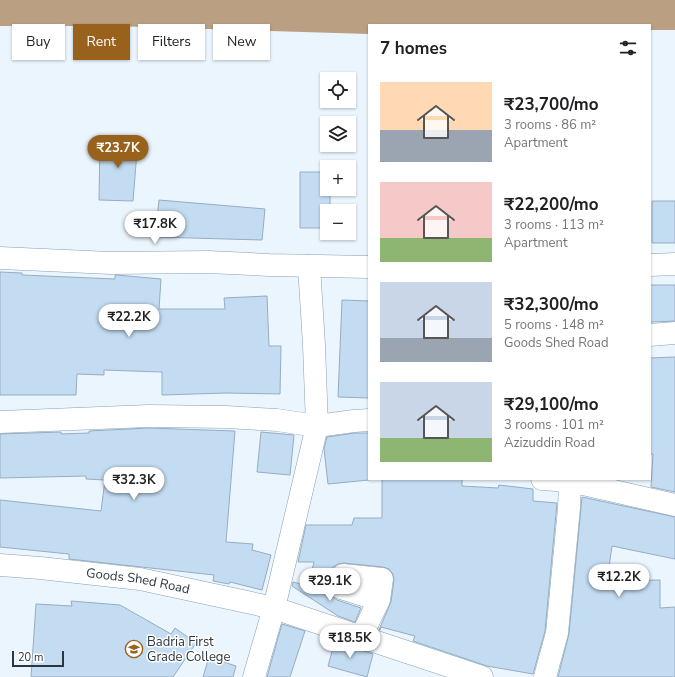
<!DOCTYPE html>
<meta charset="utf-8">
<style>
body{margin:0;font-family:"Nunito Sans",sans-serif;background:#f2f2f2;color:#202124;height:100vh;display:flex;flex-direction:column;font-size:15px;white-space:nowrap}
*{box-sizing:border-box;margin:0}
p{font-size:13px;color:#757577}
.icon{flex:none;width:22px;height:22px;fill:none;stroke:currentColor;stroke-width:2;stroke-linecap:round;stroke-linejoin:round}
.map{position:relative;flex:1;overflow:hidden}
.details{position:absolute;left:368px;top:24px;width:283px;height:456px;display:flex;flex-direction:column;background:#fff;border-radius:0px;box-shadow:0 1px 3px #0004}
.details>*{flex:none}
.hud{position:absolute;left:12px;top:24px;width:296px;height:36px;display:flex;gap:8px}
.tools{position:absolute;left:320px;top:72px;display:grid;gap:8px}
.tools a{display:grid;place-items:center;width:36px;height:36px;border-radius:0px;background:#fff;box-shadow:0 1px 3px #0004;font-size:20px}
.scale{position:absolute;left:12px;bottom:10px;width:52px;box-sizing:border-box;padding-left:4px;border:2px solid #2d373f;border-top:0;font-size:11px;line-height:14px;white-space:nowrap;color:#2d373f;-webkit-text-stroke:3px #fff;paint-order:stroke}
.price{position:absolute;translate:-50% -34px;padding:0 9px;border-radius:14px;background:#fff;color:#222;font-size:13px;line-height:26px;filter:drop-shadow(0 1px 2px #0008)}
.price::after{content:'';position:absolute;left:50%;top:24px;width:12px;height:9px;margin-left:-6px;background:inherit;clip-path:polygon(0 0,100% 0,50% 100%)}
.price.selected{background:#99621c;color:#fff}
ul{padding:0;list-style:none}
li{display:flex;align-items:center;gap:12px;height:100px;padding:0 12px}
li span{display:grid;place-items:center;flex:none;width:112px;height:80px;border-radius:0px;color:#555}
li>.icon{margin-inline-start:auto}
span .icon{width:48px;height:48px;fill:#fffc;stroke-width:1}
li b{font-size:17px}
h2{display:flex;justify-content:space-between;align-items:center;height:48px;padding:0 12px;font-size:17px}
.tag{padding:0 14px;border-radius:0px;background:#fff;box-shadow:0 1px 3px #0004;font-size:14px;line-height:36px}
.tag.selected{background:#99621c;color:#fff}
.map>svg:first-child{display:block}
.water{fill:#ba9f82}
.building{fill:#c3dcf2;stroke:#95adc2}
.lines{fill:none;stroke-linecap:round;stroke-linejoin:round}
.minor-casing{stroke:#88a0b5;stroke-width:23}
.minor{stroke:#fff;stroke-width:22}
.labels{text-anchor:middle;dominant-baseline:central;stroke-width:3;stroke-linejoin:round;paint-order:stroke}
.street-label{font-size:13px;fill:#2d373f;stroke:#fff}
.poi-label{font-size:13px;fill:#2d373f;stroke:#fff;text-anchor:start}
</style>
<div class="map">
<svg width="675" height="677" viewBox="0 0 675 677">
<rect width="100%" height="100%" fill="#ebf5fe"/>
<!-- water -->
<path class="water" d="M 0,0 L 675,0 L 675,30 L 650,30 L 650,25 L 369,25 L 369,34 L 113,26 L 0,26 Z"/>
<!-- building -->
<path class="building" d="M 100,139 L 138,139 L 133,201 L 99,200 Z
M 300,172 L 327,172 L 327,189 L 330,189 L 330,211 L 327,211 L 327,228 L 300,228 Z
M 159,200 L 265,209 L 262,240 L 155,237 Z
M 652,201 L 675,201 L 675,243 L 652,243 Z
M 0,272 L 22,273 L 22,275 L 115,279 L 115,275 L 117,275 L 161,279 L 159,309 L 225,309 L 224,298 L 267,296 L 269,346 L 281,346 L 280,394 L 226,393 L 162,395 L 162,372 L 104,370 L 104,375 L 77,374 L 76,395 L 0,395 Z
M 650,285 L 675,285 L 675,321 L 650,322 Z
M 342,300 L 369,301 L 369,398 L 338,397 Z
M 675,357 L 675,492 L 651,487 L 653,454 L 650,454 L 650,358 Z
M 149,428 L 235,431 L 226,542 L 253,544 L 252,550 L 271,555 L 262,590 L 230,582 L 229,584 L 213,581 L 214,575 L 69,559 L 69,554 L 0,547 L 0,500 L 101,511 L 105,480 L 86,479 L 86,476 L 0,478 L 0,434 L 61,432 L 61,434 L 89,433 L 89,431 Z
M 261,432 L 294,435 L 290,475 L 257,472 Z
M 355,433 L 369,433 L 369,480 L 328,484 L 324,449 L 327,437 Z
M 382,479 L 462,479 L 462,486 L 498,488 L 499,485 L 533,489 L 533,501 L 557,503 L 545,631 L 533,674 L 487,666 L 413,641 L 415,636 L 381,627 L 380,630 L 379,630 L 391,602 L 394,580 L 393,574 L 389,569 L 383,567 L 344,563 L 338,564 L 333,567 L 330,574 L 311,574 L 314,562 L 298,562 L 306,525 L 352,525 L 354,518 L 382,518 Z
M 582,497 L 675,517 L 675,559 L 612,546 L 607,581 L 660,580 L 660,608 L 675,607 L 675,677 L 558,677 L 569,634 Z
M 293,582 L 329,591 L 332,597 L 337,600 L 361,608 L 355,622 L 338,616 L 292,586 Z
M 71,601 L 120,605 L 171,634 L 175,628 L 196,643 L 173,677 L 31,677 L 36,604 L 72,606 Z
M 282,624 L 305,631 L 290,677 L 267,677 Z
M 335,641 L 373,654 L 367,677 L 328,666 Z
M 209,657 L 236,666 L 233,677 L 203,677 Z"/>
<g class="lines">
<defs>
<g id="minor">
<path d="M 0,258 L 111,263 L 208,262 L 269,265 L 369,267"/>
<path d="M 650,265 L 675,264"/>
<path d="M 650,335 L 675,333"/>
<path d="M 0,422 L 149,416 L 226,417 L 277,420 L 317,426 L 354,421 L 369,420"/>
<path d="M 542,479 L 570,481 L 675,505"/>
<path id="s1" d="M 0,565 L 40,568 L 140,579 L 274,608 L 482,677"/>
<path d="M 361,637 L 379,600 L 382,579 L 343,575 L 341,588 L 379,600"/>
<path d="M 254,677 L 274,608 L 317,426 L 314,345 L 309,266"/>
<path d="M 545,677 L 557,633 L 569,508 L 570,481"/>
</g>
</defs>
<!-- minor casing -->
<use href="#minor" class="minor-casing"/>
<!-- minor -->
<use href="#minor" class="minor"/>
</g>
<!-- icons -->
<defs>
<symbol id="university-ring" viewBox="-11 -11 22 22"><circle r="9.5" fill="#fff" stroke="#99621c" stroke-width="1.5"/><path d="M0-5L7-2L0 1L-7-2ZM-4 1L0 2.5L4 1V4Q0 6-4 4Z" fill="#99621c"/></symbol>
</defs>
<g fill-rule="evenodd">
<use href="#university-ring" x="124" y="639" width="20" height="20"/>
</g>
<g class="labels">
<!-- street labels -->
<g class="street-label">
<text stroke="none"><textPath href="#s1" startOffset="139">Goods Shed Road</textPath></text>
</g>
<!-- poi labels -->
<g class="poi-label">
<text x="147" y="642">Badria First<tspan x="147" dy="15">Grade College</tspan></text>
</g>
</g>
</svg>
<div class="tools">
<a><svg class="icon" aria-label="locate" viewBox="0 0 24 24"><circle cx="12" cy="12" r="6"/><path d="M12 2v4M12 18v4M2 12h4M18 12h4"/></svg></a>
<a><svg class="icon" aria-label="layers" viewBox="0 0 24 24"><path d="M12 4l9 5-9 5-9-5zM3 14l9 5 9-5"/></svg></a>
<a>+</a>
<a>−</a>
</div>
<div class="scale">20 m</div>
<b class="price selected" style="left:118px;top:169px">₹23.7K</b>
<b class="price" style="left:155px;top:245px">₹17.8K</b>
<b class="price" style="left:129px;top:338px">₹22.2K</b>
<b class="price" style="left:134px;top:501px">₹32.3K</b>
<b class="price" style="left:619px;top:598px">₹12.2K</b>
<b class="price" style="left:330px;top:602px">₹29.1K</b>
<b class="price" style="left:350px;top:659px">₹18.5K</b>
<div class="hud">
<a class="tag">Buy</a>
<a class="tag selected">Rent</a>
<a class="tag">Filters</a>
<a class="tag">New</a>
</div>
<section class="details">
<h2>7 homes<svg class="icon" aria-label="filters" viewBox="0 0 24 24"><path d="M4 7h16M4 17h16"/><circle cx="9" cy="7" r="2"/><circle cx="15" cy="17" r="2"/></svg></h2>
<ul>
<li><span style="background:linear-gradient(#ffd9b3 60%,#9aa5b1 0)"><svg class="icon" aria-label="home" viewBox="0 0 24 24"><path d="M3 11l9-7 9 7M6 9v11h12V9"/></svg></span><div><b>₹23,700/mo</b><p>3 rooms · 86 m²</p><p>Apartment</p></div></li>
<li><span style="background:linear-gradient(#f6c9c9 70%,#8fb573 0)"><svg class="icon" aria-label="home" viewBox="0 0 24 24"><path d="M3 11l9-7 9 7M6 9v11h12V9"/></svg></span><div><b>₹22,200/mo</b><p>3 rooms · 113 m²</p><p>Apartment</p></div></li>
<li><span style="background:linear-gradient(#c9d6e8 70%,#9aa5b1 0)"><svg class="icon" aria-label="home" viewBox="0 0 24 24"><path d="M3 11l9-7 9 7M6 9v11h12V9"/></svg></span><div><b>₹32,300/mo</b><p>5 rooms · 148 m²</p><p>Goods Shed Road</p></div></li>
<li><span style="background:linear-gradient(#c9d6e8 70%,#8fb573 0)"><svg class="icon" aria-label="home" viewBox="0 0 24 24"><path d="M3 11l9-7 9 7M6 9v11h12V9"/></svg></span><div><b>₹29,100/mo</b><p>3 rooms · 101 m²</p><p>Azizuddin Road</p></div></li>
</ul>
</section>
</div>
